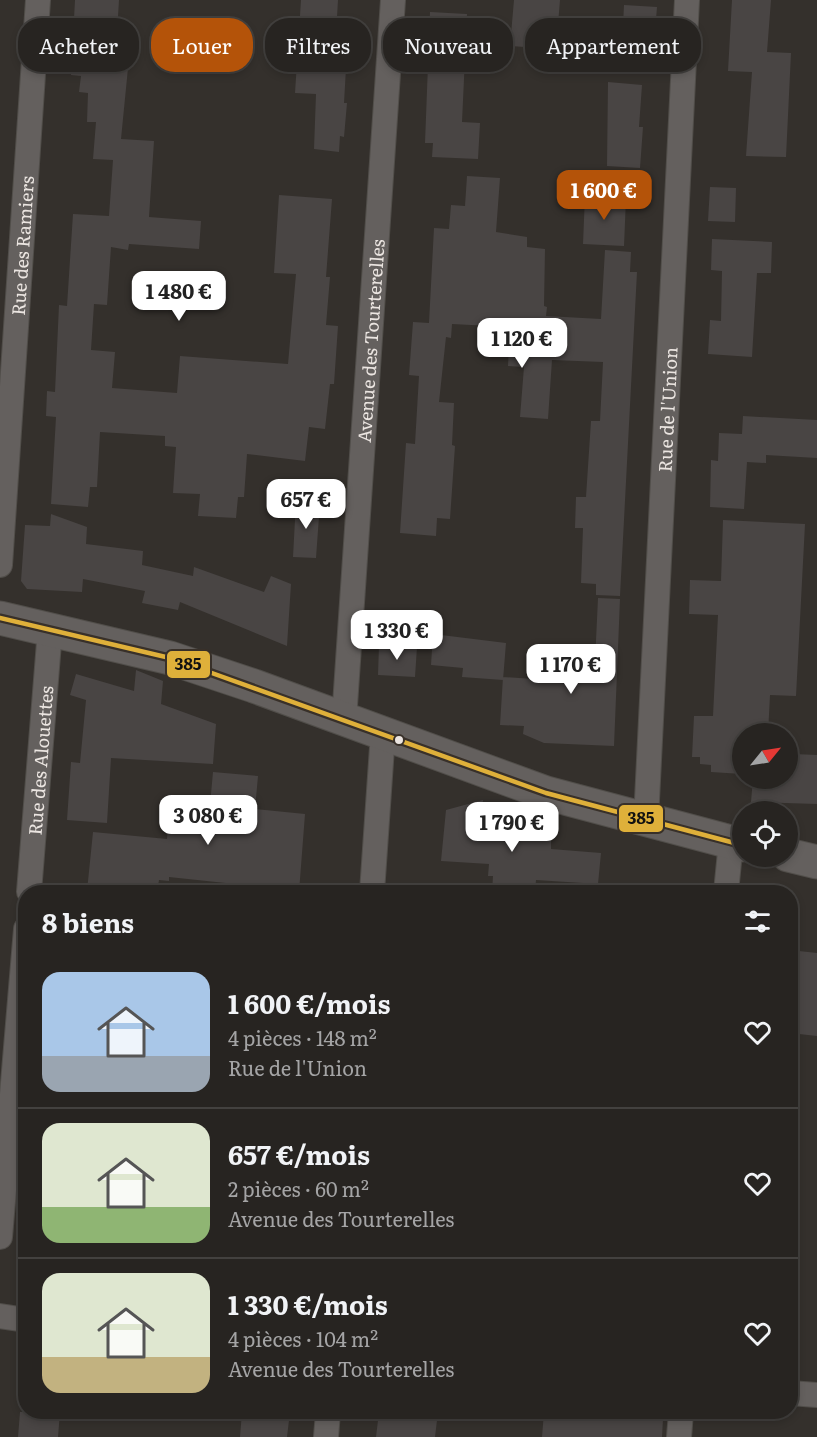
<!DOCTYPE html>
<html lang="fr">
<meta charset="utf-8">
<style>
body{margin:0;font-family:Literata,serif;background:#2f2c2a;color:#f1f3f6;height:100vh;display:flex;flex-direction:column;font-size:22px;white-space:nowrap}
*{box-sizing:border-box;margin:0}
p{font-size:20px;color:#a4a4a5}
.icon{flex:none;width:33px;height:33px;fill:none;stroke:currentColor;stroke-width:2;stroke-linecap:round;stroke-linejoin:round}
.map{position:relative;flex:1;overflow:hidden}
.details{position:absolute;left:18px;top:885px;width:780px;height:534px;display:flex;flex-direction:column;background:#272421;border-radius:24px;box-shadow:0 3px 9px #0003,0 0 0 2px #43413f}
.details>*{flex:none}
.banner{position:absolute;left:18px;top:18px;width:782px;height:54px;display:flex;gap:12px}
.needle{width:39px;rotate:60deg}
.buttons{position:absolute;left:732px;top:723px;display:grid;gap:12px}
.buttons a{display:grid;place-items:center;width:66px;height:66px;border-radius:50%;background:#272421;box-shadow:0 3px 9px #0003,0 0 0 2px #43413f;font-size:30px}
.price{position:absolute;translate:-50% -51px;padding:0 14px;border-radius:12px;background:#fff;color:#222;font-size:20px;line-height:39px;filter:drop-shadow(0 2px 3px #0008)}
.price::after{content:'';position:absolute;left:50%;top:36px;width:18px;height:14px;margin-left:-9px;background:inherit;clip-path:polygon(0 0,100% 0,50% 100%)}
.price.selected{background:#b45309;color:#fff}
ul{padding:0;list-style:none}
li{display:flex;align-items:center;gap:18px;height:150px;padding:0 24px}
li+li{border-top:2px solid #43413f}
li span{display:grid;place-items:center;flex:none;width:168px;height:120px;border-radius:18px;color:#555}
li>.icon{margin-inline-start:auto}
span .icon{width:72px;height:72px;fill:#fffc;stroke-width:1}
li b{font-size:26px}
h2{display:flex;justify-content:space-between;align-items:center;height:72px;padding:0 24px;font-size:26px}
.pill{padding:0 21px;border-radius:24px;background:#272421;box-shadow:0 3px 9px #0003,0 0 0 2px #43413f;font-size:21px;line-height:54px}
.pill.selected{background:#b45309;color:#fff}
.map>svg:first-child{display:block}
.building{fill:#494544}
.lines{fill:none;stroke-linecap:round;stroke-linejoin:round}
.street-casing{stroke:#514e4a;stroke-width:26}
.secondary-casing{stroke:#514e4a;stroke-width:35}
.street{stroke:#64605e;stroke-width:24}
.secondary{stroke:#64605e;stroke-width:33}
.bus-1-casing{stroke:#383029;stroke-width:9}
.bus-1{stroke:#dfb03a;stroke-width:4.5}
.bus-dot{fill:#ebe5e1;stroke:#383029;stroke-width:2}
.labels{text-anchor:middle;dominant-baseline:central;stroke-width:4.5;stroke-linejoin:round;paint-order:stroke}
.street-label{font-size:18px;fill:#ebe5e1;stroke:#383029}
.line-badge{stroke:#383029;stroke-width:2}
.pale-badge-label{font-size:16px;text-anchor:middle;font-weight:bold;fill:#111}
</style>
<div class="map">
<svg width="817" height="1437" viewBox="0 0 817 1437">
<rect width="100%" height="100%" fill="#34302c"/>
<!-- building -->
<path class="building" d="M 75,0 L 119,0 L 117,33 L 122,33 L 119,68 L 128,68 L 121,139 L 154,141 L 149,217 L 201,221 L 199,249 L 129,244 L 128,250 L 111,247 L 107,305 L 94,304 L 91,350 L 115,352 L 112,388 L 177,393 L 180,356 L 288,364 L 296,274 L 274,273 L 279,195 L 332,199 L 326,277 L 330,277 L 326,325 L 338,326 L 334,384 L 330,384 L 325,429 L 309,427 L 305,461 L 247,454 L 244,497 L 238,497 L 236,518 L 198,516 L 200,494 L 173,493 L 176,447 L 165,446 L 165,436 L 100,432 L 97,487 L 90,487 L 88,507 L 51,504 L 56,417 L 46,416 L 47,391 L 55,392 L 59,305 L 67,306 L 73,214 L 109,216 L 113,160 L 93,159 L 96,122 L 87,122 L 88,93 L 79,92 L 81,76 L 71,75 Z
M 301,0 L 338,0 L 335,51 L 347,51 L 344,103 L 347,103 L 344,137 L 340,136 L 339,152 L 314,149 L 316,94 L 295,93 Z
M 514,0 L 560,0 L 556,49 L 510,46 Z
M 732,0 L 771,0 L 767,52 L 791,53 L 786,157 L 746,156 L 752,72 L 728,71 Z
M 624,5 L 657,7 L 653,57 L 645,57 L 645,67 L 621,66 Z
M 430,12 L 467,14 L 462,122 L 480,123 L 478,159 L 432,157 L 433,143 L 425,143 Z
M 608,82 L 642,85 L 639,127 L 643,127 L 640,168 L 607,166 Z
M 467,176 L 500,178 L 496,232 L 527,237 L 527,247 L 545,249 L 544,306 L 547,307 L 546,316 L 601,319 L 605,250 L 631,252 L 630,272 L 637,272 L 620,596 L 596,595 L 596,584 L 581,583 L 583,528 L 575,528 L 576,497 L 586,497 L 591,421 L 600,421 L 603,362 L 552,360 L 548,419 L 520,417 L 524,367 L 508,366 L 510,327 L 452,324 L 451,338 L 446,337 L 439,402 L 454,403 L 452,445 L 455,446 L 450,519 L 437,518 L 436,536 L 400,533 L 406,443 L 415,444 L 419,376 L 409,375 L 413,322 L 429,323 L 434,228 L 449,229 L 451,205 L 465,206 Z
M 710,187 L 736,188 L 735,222 L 708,221 Z
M 585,195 L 626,198 L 624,246 L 583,244 Z
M 712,239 L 772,242 L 771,273 L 757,273 L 752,357 L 708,354 L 710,320 L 721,321 L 722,271 L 711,270 Z
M 743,416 L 817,420 L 817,458 L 766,455 L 766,463 L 747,462 L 744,509 L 710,507 L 711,460 L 718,461 L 719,433 L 742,434 Z
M 296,501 L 320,503 L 316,558 L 293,557 Z
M 51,514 L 87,527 L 86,544 L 143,551 L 142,565 L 193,576 L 194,567 L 264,592 L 271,576 L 291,584 L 287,646 L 180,602 L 178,610 L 142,603 L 145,591 L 83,579 L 82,592 L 27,589 L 21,581 L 25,525 L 50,526 Z
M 723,520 L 805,524 L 796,696 L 770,695 L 768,734 L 742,734 L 742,774 L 711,772 L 711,765 L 700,764 L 700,757 L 692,757 L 694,716 L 713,716 L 718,615 L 689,614 L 690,580 L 721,581 Z
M 598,598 L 620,599 L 614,746 L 544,743 L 523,734 L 524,726 L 500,725 L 503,677 L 594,683 Z
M 433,634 L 506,643 L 503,680 L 462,677 L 463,668 L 431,665 Z
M 379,645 L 417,647 L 415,677 L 378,675 Z
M 136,670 L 163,681 L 161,704 L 216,724 L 213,764 L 111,758 L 107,823 L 67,820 L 71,762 L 80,763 L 86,700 L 70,695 L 76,674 L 134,691 Z
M 793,754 L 817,755 L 817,804 L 751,802 L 753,778 L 792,778 Z
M 213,772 L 258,776 L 255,809 L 305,814 L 299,892 L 263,892 L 263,887 L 169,877 L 169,881 L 159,880 L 158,886 L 126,884 L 125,892 L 87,891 L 93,832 L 167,839 L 169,812 L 209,816 Z
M 483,800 L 481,820 L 517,826 L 517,839 L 551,841 L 551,849 L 601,853 L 598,884 L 536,880 L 535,892 L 492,892 L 493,876 L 488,876 L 489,864 L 441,861 L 446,810 Z
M 790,950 L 817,953 L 817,1036 L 790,1033 Z
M 20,1412 L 60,1412 L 58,1437 L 18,1437 Z
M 242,1412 L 290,1412 L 287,1437 L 240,1437 Z
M 379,1412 L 438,1412 L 435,1437 L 376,1437 Z
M 544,1412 L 663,1419 L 662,1437 L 542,1437 Z"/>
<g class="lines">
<defs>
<g id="street">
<path id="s1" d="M 0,565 L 38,0"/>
<path id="s2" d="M 344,720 L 393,0"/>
<path id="s3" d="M 646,820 L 687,0"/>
<path id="s4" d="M 29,892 L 50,630"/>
<path d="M 372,892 L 383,733"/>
<path d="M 726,892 L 731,842"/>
<path d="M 0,1237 L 26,929"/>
<path d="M 0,1316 L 26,1320"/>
<path d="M 790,1393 L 817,1395"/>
<path d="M 326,1437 L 328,1412"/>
<path d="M 679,1437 L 681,1412"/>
</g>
<path id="secondary" d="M 0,618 L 170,658 L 254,686 L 546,793 L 742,845
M 788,855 L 817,862"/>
</defs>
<!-- street casing -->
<use href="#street" class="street-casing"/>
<!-- secondary casing -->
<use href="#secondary" class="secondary-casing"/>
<!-- street -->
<use href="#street" class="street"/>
<!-- secondary -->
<use href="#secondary" class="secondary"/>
<defs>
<path id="bus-1" d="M 0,618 L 170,658 L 546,793 L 742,845"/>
</defs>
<!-- bus-1 casing -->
<use href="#bus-1" class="bus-1-casing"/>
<!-- bus-1 -->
<use href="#bus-1" class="bus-1"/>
</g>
<!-- markers -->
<circle class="bus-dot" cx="399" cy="740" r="5"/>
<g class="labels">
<!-- street labels -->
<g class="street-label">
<text stroke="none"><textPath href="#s1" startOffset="320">Rue des Ramiers</textPath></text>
<text stroke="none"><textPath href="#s2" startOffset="380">Avenue des Tourterelles</textPath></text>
<text stroke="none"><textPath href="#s3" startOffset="411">Rue de l'Union</textPath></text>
<text stroke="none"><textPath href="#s4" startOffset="132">Rue des Alouettes</textPath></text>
</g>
</g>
<g class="line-badge">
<rect x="166" y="650" width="45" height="29" rx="6" fill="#dfb03a"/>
<rect x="618" y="804" width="46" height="29" rx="6" fill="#dfb03a"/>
</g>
<g class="pale-badge-label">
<text x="188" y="670">385</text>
<text x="641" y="824">385</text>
</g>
</svg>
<div class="buttons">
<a><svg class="needle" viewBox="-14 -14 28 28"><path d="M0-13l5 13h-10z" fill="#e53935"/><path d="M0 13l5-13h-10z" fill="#a4a4a5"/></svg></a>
<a><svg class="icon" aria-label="locate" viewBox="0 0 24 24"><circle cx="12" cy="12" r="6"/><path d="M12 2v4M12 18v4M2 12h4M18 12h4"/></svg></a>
</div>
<b class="price selected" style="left:604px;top:221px">1 600 €</b>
<b class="price" style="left:179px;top:322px">1 480 €</b>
<b class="price" style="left:522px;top:369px">1 120 €</b>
<b class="price" style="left:306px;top:530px">657 €</b>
<b class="price" style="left:397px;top:661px">1 330 €</b>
<b class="price" style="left:571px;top:695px">1 170 €</b>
<b class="price" style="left:208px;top:846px">3 080 €</b>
<b class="price" style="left:512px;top:853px">1 790 €</b>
<div class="banner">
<a class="pill">Acheter</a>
<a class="pill selected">Louer</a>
<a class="pill">Filtres</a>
<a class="pill">Nouveau</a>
<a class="pill">Appartement</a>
</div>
<section class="details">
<h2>8 biens<svg class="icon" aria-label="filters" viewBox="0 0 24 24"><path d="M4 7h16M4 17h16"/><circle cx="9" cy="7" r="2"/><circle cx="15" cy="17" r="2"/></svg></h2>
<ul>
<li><span style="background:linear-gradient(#a9c7e8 70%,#9aa5b1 0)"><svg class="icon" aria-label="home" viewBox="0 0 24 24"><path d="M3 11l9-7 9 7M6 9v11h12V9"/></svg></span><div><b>1 600 €/mois</b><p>4 pièces · 148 m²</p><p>Rue de l'Union</p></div><svg class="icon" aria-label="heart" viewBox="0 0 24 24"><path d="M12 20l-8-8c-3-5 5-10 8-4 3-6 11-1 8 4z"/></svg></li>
<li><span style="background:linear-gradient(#dfe7d0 70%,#8fb573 0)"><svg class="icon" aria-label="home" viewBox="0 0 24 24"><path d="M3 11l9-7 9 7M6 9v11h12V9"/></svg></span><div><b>657 €/mois</b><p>2 pièces · 60 m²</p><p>Avenue des Tourterelles</p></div><svg class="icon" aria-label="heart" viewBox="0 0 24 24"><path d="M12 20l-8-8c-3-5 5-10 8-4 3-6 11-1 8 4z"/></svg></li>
<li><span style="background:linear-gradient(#dfe7d0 70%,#c2b280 0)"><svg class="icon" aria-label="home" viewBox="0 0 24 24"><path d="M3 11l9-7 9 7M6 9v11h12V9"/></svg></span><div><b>1 330 €/mois</b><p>4 pièces · 104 m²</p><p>Avenue des Tourterelles</p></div><svg class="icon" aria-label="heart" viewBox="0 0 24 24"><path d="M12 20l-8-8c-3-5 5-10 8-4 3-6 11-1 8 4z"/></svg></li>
</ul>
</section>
</div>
